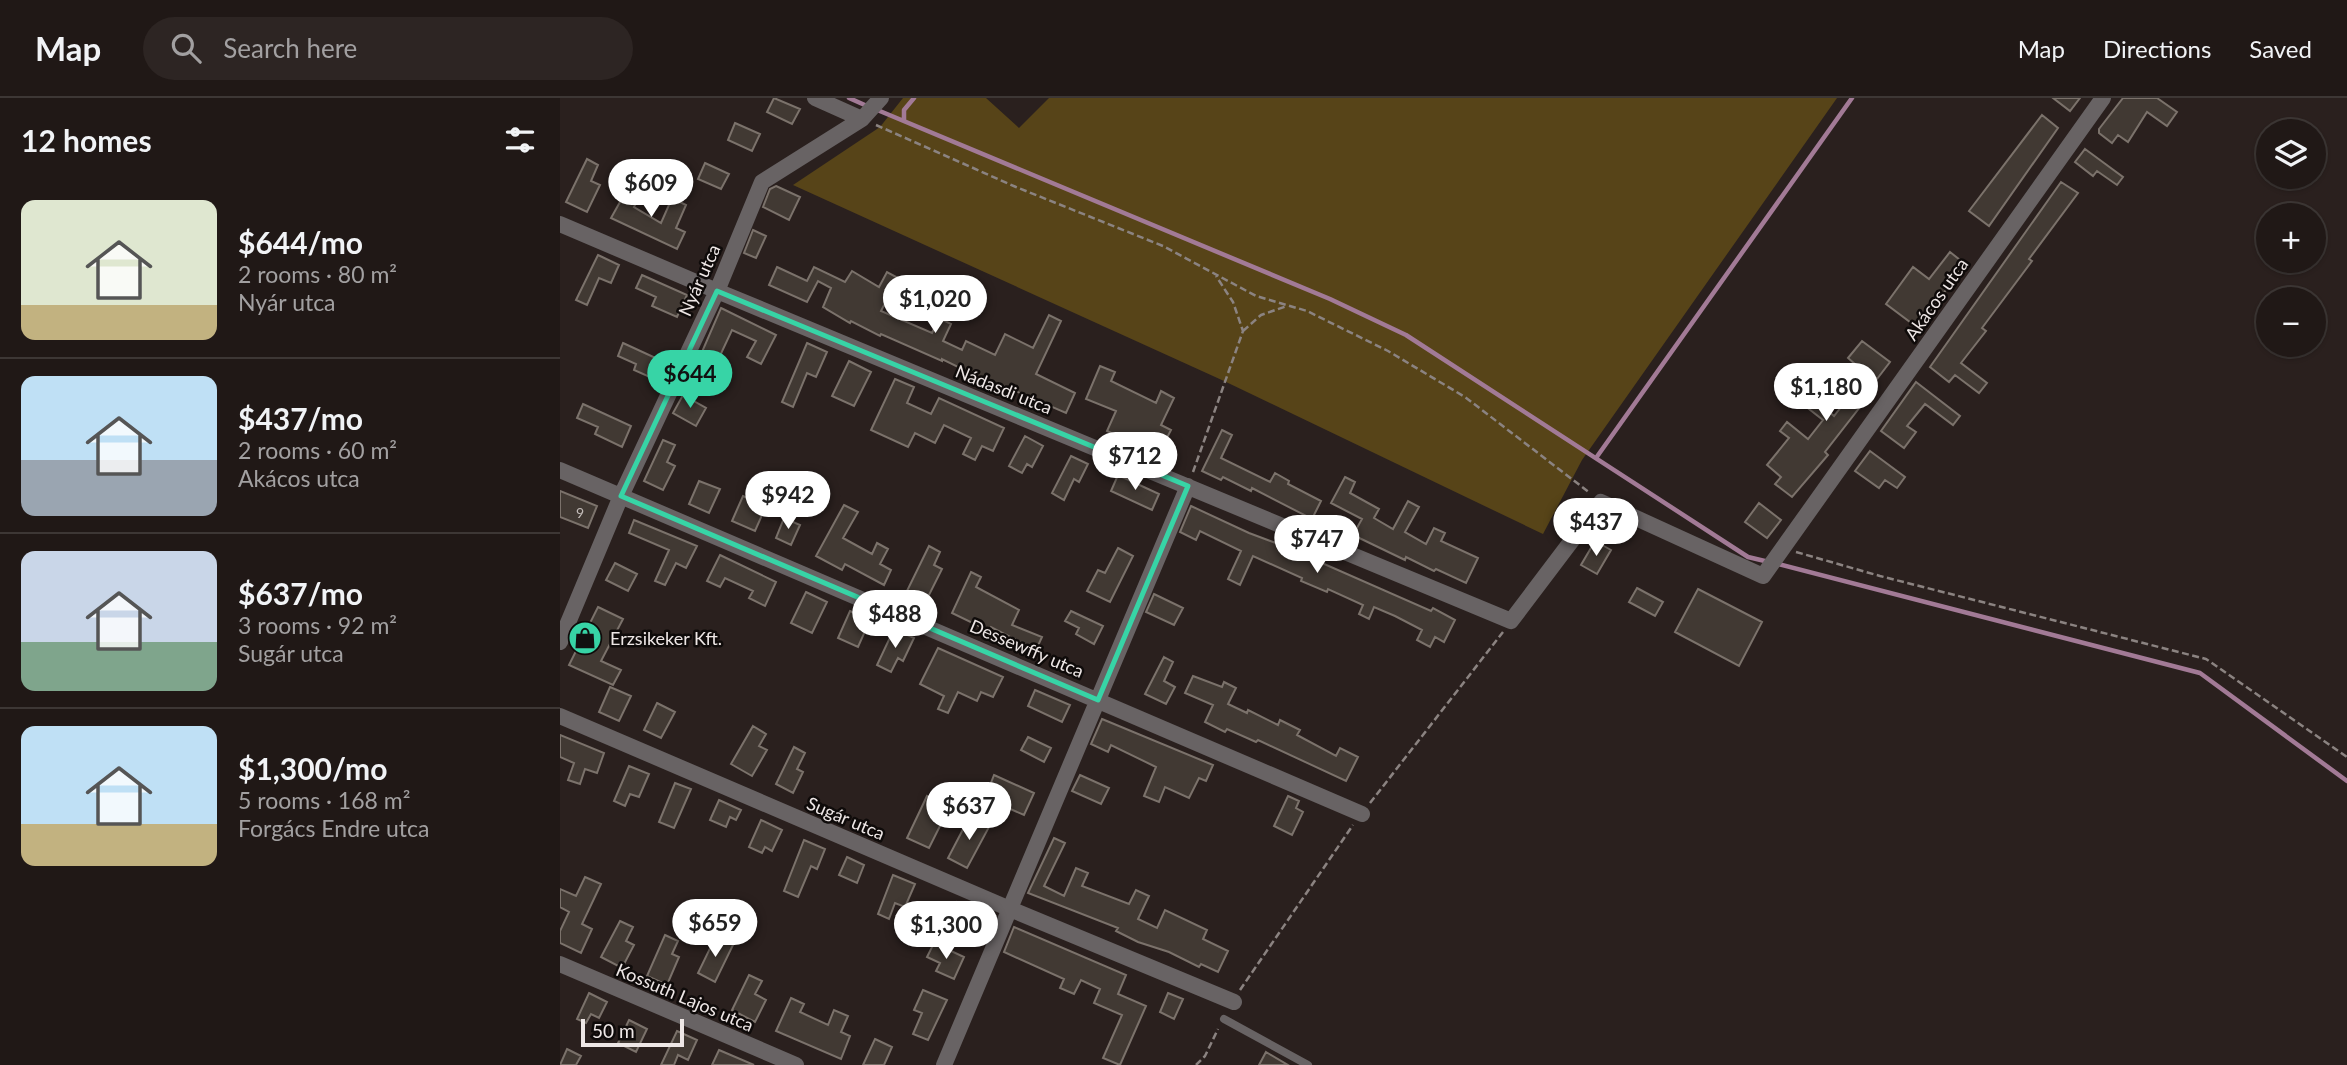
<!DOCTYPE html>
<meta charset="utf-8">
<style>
body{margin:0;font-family:Lato,sans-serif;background:#2d2523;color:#f1f3f6;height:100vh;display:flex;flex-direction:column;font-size:26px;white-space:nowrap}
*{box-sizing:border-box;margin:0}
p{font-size:23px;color:#a2a0a1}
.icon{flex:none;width:38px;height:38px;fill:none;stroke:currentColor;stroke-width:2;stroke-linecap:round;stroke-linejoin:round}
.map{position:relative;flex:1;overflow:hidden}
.details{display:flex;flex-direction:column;background:#201816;width:560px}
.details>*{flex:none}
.fabs{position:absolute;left:1696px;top:21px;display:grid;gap:14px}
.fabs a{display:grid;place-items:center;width:70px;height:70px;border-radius:50%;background:#201816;box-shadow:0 2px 5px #0004,0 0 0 2px #3d3735;font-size:35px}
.scale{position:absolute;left:21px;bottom:18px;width:103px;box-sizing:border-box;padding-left:7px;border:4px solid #eee7e6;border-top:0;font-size:19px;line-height:24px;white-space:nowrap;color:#eee7e6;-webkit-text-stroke:5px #0f0b0a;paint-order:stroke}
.price{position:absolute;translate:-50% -60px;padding:0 16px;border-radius:24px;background:#fff;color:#222;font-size:23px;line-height:46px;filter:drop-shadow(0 2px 4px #0008)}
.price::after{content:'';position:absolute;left:50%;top:42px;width:21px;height:16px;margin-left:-10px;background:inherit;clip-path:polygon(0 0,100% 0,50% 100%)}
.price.current{background:#37d4a6;color:#111}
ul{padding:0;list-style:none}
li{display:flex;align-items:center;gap:21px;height:175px;padding:0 21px}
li+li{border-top:2px solid #3d3735}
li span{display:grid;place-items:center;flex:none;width:196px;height:140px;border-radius:14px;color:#555}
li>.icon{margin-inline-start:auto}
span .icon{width:84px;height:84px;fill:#fffc;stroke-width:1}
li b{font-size:30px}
h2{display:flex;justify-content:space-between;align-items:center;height:84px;padding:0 21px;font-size:30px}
header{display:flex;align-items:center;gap:42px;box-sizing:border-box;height:98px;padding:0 35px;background:#201816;border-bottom:2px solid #3d3735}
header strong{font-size:33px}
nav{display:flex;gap:38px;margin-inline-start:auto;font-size:24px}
.search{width:490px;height:63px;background:#2d2523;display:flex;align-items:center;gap:18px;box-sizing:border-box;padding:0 24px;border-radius:38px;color:#a2a0a1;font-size:26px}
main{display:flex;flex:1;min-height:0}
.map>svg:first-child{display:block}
.green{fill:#574418}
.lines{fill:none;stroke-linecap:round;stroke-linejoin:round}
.stream{stroke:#a27a96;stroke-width:4.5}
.building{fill:#413933;stroke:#7b726b;stroke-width:2}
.path{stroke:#8b8381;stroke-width:2.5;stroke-dasharray:7 3.5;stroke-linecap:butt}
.lane{stroke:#686364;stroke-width:8}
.street{stroke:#686364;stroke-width:16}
.marked{fill:none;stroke:#37d4a6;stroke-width:5;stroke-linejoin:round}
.labels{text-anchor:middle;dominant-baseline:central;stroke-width:5;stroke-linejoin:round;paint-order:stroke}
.number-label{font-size:14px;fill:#c3bcb9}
.street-label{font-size:18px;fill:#eee7e6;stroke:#0f0b0a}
.poi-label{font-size:18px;fill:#eee7e6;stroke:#0f0b0a;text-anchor:start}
</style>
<header>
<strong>Map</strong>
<div class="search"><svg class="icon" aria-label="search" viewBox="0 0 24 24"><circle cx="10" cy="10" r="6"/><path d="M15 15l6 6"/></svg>Search here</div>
<nav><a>Map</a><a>Directions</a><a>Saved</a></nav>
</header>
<main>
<section class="details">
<h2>12 homes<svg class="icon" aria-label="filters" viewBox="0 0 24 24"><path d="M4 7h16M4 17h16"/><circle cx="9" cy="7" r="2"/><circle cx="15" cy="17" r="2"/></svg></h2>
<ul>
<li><span style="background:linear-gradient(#dfe7d0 75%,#c2b280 0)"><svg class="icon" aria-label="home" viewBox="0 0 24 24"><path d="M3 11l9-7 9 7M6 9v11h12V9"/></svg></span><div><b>$644/mo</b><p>2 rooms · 80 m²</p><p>Nyár utca</p></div></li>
<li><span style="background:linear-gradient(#bfe0f5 60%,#9aa5b1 0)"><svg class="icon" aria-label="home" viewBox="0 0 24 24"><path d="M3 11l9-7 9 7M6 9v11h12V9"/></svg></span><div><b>$437/mo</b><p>2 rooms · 60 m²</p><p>Akácos utca</p></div></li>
<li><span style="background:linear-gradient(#c9d6e8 65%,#7fa58c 0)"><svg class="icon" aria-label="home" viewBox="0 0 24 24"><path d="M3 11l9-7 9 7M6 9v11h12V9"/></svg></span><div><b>$637/mo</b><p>3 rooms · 92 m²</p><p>Sugár utca</p></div></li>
<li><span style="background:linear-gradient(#bfe0f5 70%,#c2b280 0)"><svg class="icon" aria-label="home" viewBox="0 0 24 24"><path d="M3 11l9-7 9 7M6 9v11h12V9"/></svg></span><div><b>$1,300/mo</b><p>5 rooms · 168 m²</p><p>Forgács Endre utca</p></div></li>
</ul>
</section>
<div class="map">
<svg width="1787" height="967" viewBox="0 0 1787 967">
<rect width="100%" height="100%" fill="#2a201e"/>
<!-- green -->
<path class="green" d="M 343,0 L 426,0 L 459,30 L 489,0 L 1277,0 L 1022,362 L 983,436 L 664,283 L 233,87 L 320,29 Z"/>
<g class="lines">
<!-- stream -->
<path class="stream" d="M 289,0 L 307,8
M 315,11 L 770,201 L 846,237 L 1188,459 L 1209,464
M 344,23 L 344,12 L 354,0
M 1036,360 L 1292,0
M 1218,466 L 1640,575 L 1787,683"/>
</g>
<!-- building -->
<path class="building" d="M 214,0 L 240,11 L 232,26 L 207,14 Z
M 1493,0 L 1520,0 L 1510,13 Z
M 1563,0 L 1597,0 L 1617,14 L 1607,28 L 1587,14 L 1568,44 L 1558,37 L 1552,45 L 1539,35 L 1539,31 Z
M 1482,17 L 1498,30 L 1429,128 L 1409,113 Z
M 175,25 L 200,36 L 192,53 L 168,42 Z
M 1525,51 L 1563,79 L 1557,87 L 1537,73 L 1533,78 L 1515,64 Z
M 27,61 L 38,67 L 31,83 L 40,87 L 27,114 L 6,104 Z
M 145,65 L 169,76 L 161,91 L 138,81 Z
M 1501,84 L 1518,95 L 1469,161 L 1472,163 L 1422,230 L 1426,233 L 1401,265 L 1427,285 L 1419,295 L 1395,277 L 1389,284 L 1370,269 Z
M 69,88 L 81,95 L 74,109 L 101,125 L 112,100 L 126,107 L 116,130 L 125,134 L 117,151 L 51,120 Z
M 216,88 L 240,99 L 229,122 L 203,109 L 210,91 Z
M 193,132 L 206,138 L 196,160 L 184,155 Z
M 1390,154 L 1405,166 L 1358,230 L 1326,206 L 1353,169 L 1369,181 Z
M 38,157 L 59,167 L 51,185 L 39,180 L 27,207 L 16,202 Z
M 217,169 L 247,183 L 254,169 L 285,184 L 292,173 L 319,189 L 327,174 L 338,180 L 321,213 L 372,235 L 379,220 L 391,226 L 383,243 L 402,252 L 406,243 L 435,257 L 445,236 L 473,250 L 489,217 L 501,223 L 476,276 L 515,295 L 506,315 L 444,288 L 443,291 L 382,261 L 382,263 L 321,236 L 320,238 L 291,223 L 290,225 L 263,209 L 271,190 L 258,183 L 247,204 L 209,187 Z
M 82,177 L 127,197 L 117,219 L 92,208 L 96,199 L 76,190 Z
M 161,210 L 216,237 L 201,266 L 187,259 L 196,243 L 172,232 L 157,264 L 166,268 L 159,282 L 135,270 Z
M 1302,243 L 1330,264 L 1304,298 L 1307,300 L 1265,354 L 1268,357 L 1232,399 L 1215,386 L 1221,379 L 1207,367 L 1229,340 L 1220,333 L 1227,324 L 1248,341 L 1263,322 L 1249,311 L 1255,302 L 1274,318 L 1288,300 L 1277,292 L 1296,267 L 1288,260 Z
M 63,245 L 100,262 L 92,280 L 74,272 L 76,266 L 58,258 Z
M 247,245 L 267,254 L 256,279 L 247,275 L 233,309 L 222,304 Z
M 289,263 L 311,274 L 294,308 L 272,298 Z
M 540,268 L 555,274 L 551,283 L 596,305 L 601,293 L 614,300 L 601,327 L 611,332 L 598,357 L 547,333 L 556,313 L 526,301 Z
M 335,281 L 354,289 L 347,305 L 371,316 L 379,300 L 444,330 L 433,353 L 422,348 L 415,362 L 403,356 L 411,340 L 384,327 L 375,345 L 355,335 L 348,349 L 311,332 Z
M 1356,284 L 1400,318 L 1393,327 L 1365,306 L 1347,328 L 1356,334 L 1344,350 L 1321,333 Z
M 123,297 L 146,310 L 136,328 L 113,315 Z
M 23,306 L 71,328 L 62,349 L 35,336 L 38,329 L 17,320 Z
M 662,332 L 672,337 L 661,360 L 710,384 L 715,375 L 729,383 L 728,386 L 761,403 L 752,421 L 692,390 L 691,393 L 663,379 L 661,382 L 642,373 Z
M 465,338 L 483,348 L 472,369 L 467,366 L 462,375 L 449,368 Z
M 103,342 L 115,347 L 107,364 L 115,368 L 103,392 L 84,383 Z
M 1310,353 L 1345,379 L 1337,390 L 1325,382 L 1319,390 L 1295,373 Z
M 511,358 L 528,366 L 519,384 L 514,381 L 504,402 L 492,395 Z
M 558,377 L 599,396 L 592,412 L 551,393 Z
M 785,379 L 795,384 L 790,395 L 819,411 L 814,420 L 833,431 L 848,403 L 859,409 L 845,434 L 866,446 L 874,430 L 885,435 L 881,443 L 918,460 L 906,485 L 876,471 L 874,473 L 846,459 L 845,462 L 793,437 L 802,421 L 771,405 Z
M 139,383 L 160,391 L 149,415 L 129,406 Z
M 0,393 L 37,408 L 28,430 L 0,419 Z
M 183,398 L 206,408 L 195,433 L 172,423 Z
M 1199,405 L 1221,422 L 1207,440 L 1185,424 Z
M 284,407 L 298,414 L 283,440 L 312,456 L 317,445 L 328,451 L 320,466 L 331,472 L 324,487 L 285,466 L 282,472 L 256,458 Z
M 631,408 L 689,435 L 721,447 L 871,513 L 873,510 L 895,522 L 884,544 L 875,539 L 870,549 L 857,542 L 862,532 L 835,518 L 814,509 L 809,521 L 799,516 L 803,507 L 768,491 L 767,494 L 741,483 L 742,480 L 693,458 L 680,487 L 668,481 L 681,453 L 640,433 L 636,442 L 620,434 Z
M 224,420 L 240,427 L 231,447 L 216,440 Z
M 74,422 L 137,448 L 126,470 L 116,465 L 105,487 L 95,483 L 109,452 L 69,435 Z
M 1035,443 L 1051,452 L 1037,476 L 1021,467 Z
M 369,448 L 380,454 L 374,467 L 382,471 L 364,507 L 345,497 Z
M 558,450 L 573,458 L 550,504 L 527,493 L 538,472 L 545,475 Z
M 160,457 L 216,484 L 205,508 L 189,500 L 193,493 L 165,480 L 160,489 L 147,483 Z
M 55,465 L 77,476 L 68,493 L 46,482 Z
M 411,474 L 421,479 L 416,489 L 459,512 L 452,527 L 482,539 L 476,552 L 431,529 L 429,533 L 392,515 Z
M 1077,490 L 1103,504 L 1095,518 L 1069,504 Z
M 1138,491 L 1202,524 L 1179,568 L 1115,534 Z
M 246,494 L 267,504 L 252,535 L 231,525 Z
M 594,496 L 623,510 L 614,527 L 586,514 Z
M 38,509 L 63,521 L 41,563 L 61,572 L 53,587 L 9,567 Z
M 290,513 L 310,522 L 298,549 L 278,540 Z
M 511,513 L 543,528 L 534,546 L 516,536 L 519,530 L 505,523 Z
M 334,531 L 354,540 L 343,563 L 338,560 L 331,574 L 317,567 Z
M 378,550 L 443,579 L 433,599 L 421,594 L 417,603 L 398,594 L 388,615 L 378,611 L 384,598 L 360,586 Z
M 604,559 L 613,564 L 604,583 L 615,589 L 606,606 L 585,596 Z
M 633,578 L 662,589 L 664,584 L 676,590 L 668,606 L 687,615 L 688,612 L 718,627 L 720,622 L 740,632 L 737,637 L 776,658 L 780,650 L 798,659 L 786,683 L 698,642 L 696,644 L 667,631 L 665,634 L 645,624 L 653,607 L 625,595 Z
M 50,589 L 71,598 L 59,623 L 39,614 Z
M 475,592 L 510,607 L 502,624 L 468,608 Z
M 97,605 L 115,614 L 101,640 L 84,632 Z
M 542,621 L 653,667 L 646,683 L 639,680 L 629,700 L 605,689 L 599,704 L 584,698 L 596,669 L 551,647 L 548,654 L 531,646 Z
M 193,628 L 206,636 L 199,648 L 207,652 L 192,678 L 171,666 Z
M 0,637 L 44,655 L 37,675 L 25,671 L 20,686 L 8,682 L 14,665 L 0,659 Z
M 468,639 L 491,650 L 484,664 L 461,652 Z
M 234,649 L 245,655 L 237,671 L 243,674 L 233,695 L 216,686 Z
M 69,668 L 89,676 L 79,699 L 70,696 L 65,708 L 54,703 Z
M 434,677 L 474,695 L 464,717 L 439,706 L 444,696 L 429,690 Z
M 520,677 L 549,690 L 541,706 L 512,693 Z
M 115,685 L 131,691 L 114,730 L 99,724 Z
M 367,698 L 378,704 L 371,719 L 382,724 L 369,750 L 347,740 Z
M 728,698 L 739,703 L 736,710 L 743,714 L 732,737 L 714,728 Z
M 159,702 L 181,712 L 176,722 L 170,719 L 166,729 L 150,722 Z
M 410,718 L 429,729 L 407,770 L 388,760 Z
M 201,722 L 222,732 L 212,753 L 205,749 L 202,755 L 189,749 Z
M 494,740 L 505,745 L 484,788 L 504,798 L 516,770 L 528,775 L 522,788 L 569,806 L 576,792 L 589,798 L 578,821 L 597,830 L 605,812 L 647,832 L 643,841 L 668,853 L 658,874 L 641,866 L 639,869 L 609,854 L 578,844 L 556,833 L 558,830 L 468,795 Z
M 244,742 L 265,751 L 257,771 L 251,768 L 238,799 L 224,793 Z
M 287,759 L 304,767 L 297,785 L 279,777 Z
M 333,777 L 355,786 L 345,809 L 335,805 L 329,821 L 318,816 Z
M 25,779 L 41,786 L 22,826 L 32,831 L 21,855 L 0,845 L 0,833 L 9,814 L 0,809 L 0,791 L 16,798 Z
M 397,804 L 422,815 L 415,832 L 389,820 Z
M 60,823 L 73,829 L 66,843 L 74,847 L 62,870 L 41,859 Z
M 454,829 L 566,877 L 558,896 L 586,908 L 560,967 L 543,960 L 562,917 L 534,905 L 540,891 L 521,882 L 514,896 L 500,890 L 504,881 L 444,854 Z
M 105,837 L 118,843 L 112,856 L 119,859 L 107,887 L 87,878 Z
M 156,838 L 173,847 L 155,884 L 138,875 Z
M 374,845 L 404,859 L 394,881 L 376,873 L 380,865 L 367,859 Z
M 189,877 L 202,883 L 195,896 L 206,902 L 195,924 L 172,912 Z
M 363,892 L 387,902 L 368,942 L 353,936 L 362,915 L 354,912 Z
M 29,895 L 47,904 L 39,920 L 31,916 L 26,925 L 17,921 Z
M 608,895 L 623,901 L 614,921 L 600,914 Z
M 231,900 L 244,906 L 240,914 L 268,927 L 274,912 L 288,918 L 281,934 L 290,938 L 281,961 L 216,933 Z
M 69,922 L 87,931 L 76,954 L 58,945 Z
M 117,933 L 137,942 L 128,962 L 118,957 L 114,967 L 101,967 Z
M 315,941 L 332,949 L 324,967 L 303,967 Z
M 7,951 L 21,958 L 16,967 L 0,967 Z
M 159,952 L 194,967 L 152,967 Z
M 706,954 L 728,967 L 699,967 Z"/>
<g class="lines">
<!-- path -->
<path class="path" d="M 316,27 L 456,89 L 603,148 L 696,198 L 747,213 L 828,253 L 905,299 L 1030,395
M 683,233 L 701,217 L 727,208
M 633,374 L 683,233 L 673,204 L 656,178
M 1236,454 L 1320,478 L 1646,561 L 1787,659
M 810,705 L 943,534
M 680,892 L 793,727
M 636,967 L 645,958 L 658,931"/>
<!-- lane -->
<path class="lane" d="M 664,921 L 748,967"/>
<!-- street -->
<path class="street" d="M 255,0 L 302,21
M 0,126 L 157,193 L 951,523 L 1041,404 L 1203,478 L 1543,0
M 0,372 L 802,716
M 0,544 L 61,398 L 157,193 L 202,84 L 302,21 L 321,0
M 0,618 L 450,811 L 674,904
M 0,866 L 236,967
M 384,967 L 628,388"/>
</g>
<!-- marked area -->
<path class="marked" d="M 157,193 L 628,388 L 538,602 L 61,398 Z"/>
<!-- icons -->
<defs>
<symbol id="shop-disc" viewBox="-11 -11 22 22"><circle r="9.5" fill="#37d4a6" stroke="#0f0b0a"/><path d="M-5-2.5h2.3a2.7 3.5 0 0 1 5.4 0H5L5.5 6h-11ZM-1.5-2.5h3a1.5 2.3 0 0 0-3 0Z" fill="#111"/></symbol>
</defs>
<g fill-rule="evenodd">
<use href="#shop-disc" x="6" y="521" width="38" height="38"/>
</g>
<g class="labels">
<!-- number labels -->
<g class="number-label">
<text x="20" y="414">9</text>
</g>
<!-- street labels -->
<g class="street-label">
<text transform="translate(139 182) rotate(-66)">Nyár utca</text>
<text transform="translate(1376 201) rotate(-55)">Akácos utca</text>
<text transform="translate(444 291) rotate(22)">Nádasdi utca</text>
<text transform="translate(467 550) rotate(23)">Dessewffy utca</text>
<text transform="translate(286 720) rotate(23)">Sugár utca</text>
<text transform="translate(125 899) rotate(23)">Kossuth Lajos utca</text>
</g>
<!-- poi labels -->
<g class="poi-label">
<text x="50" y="540">Erzsikeker Kft.</text>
</g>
</g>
</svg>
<div class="fabs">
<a><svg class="icon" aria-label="layers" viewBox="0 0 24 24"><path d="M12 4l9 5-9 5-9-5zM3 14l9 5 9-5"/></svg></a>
<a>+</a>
<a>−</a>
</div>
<div class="scale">50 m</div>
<b class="price" style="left:91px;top:121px">$609</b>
<b class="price" style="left:375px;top:237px">$1,020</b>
<b class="price current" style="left:130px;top:312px">$644</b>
<b class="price" style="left:1266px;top:325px">$1,180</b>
<b class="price" style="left:575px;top:394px">$712</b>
<b class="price" style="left:228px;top:433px">$942</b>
<b class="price" style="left:1036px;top:460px">$437</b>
<b class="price" style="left:757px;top:477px">$747</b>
<b class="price" style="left:335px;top:552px">$488</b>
<b class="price" style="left:409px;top:744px">$637</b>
<b class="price" style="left:155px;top:861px">$659</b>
<b class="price" style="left:386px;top:863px">$1,300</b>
</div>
</main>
